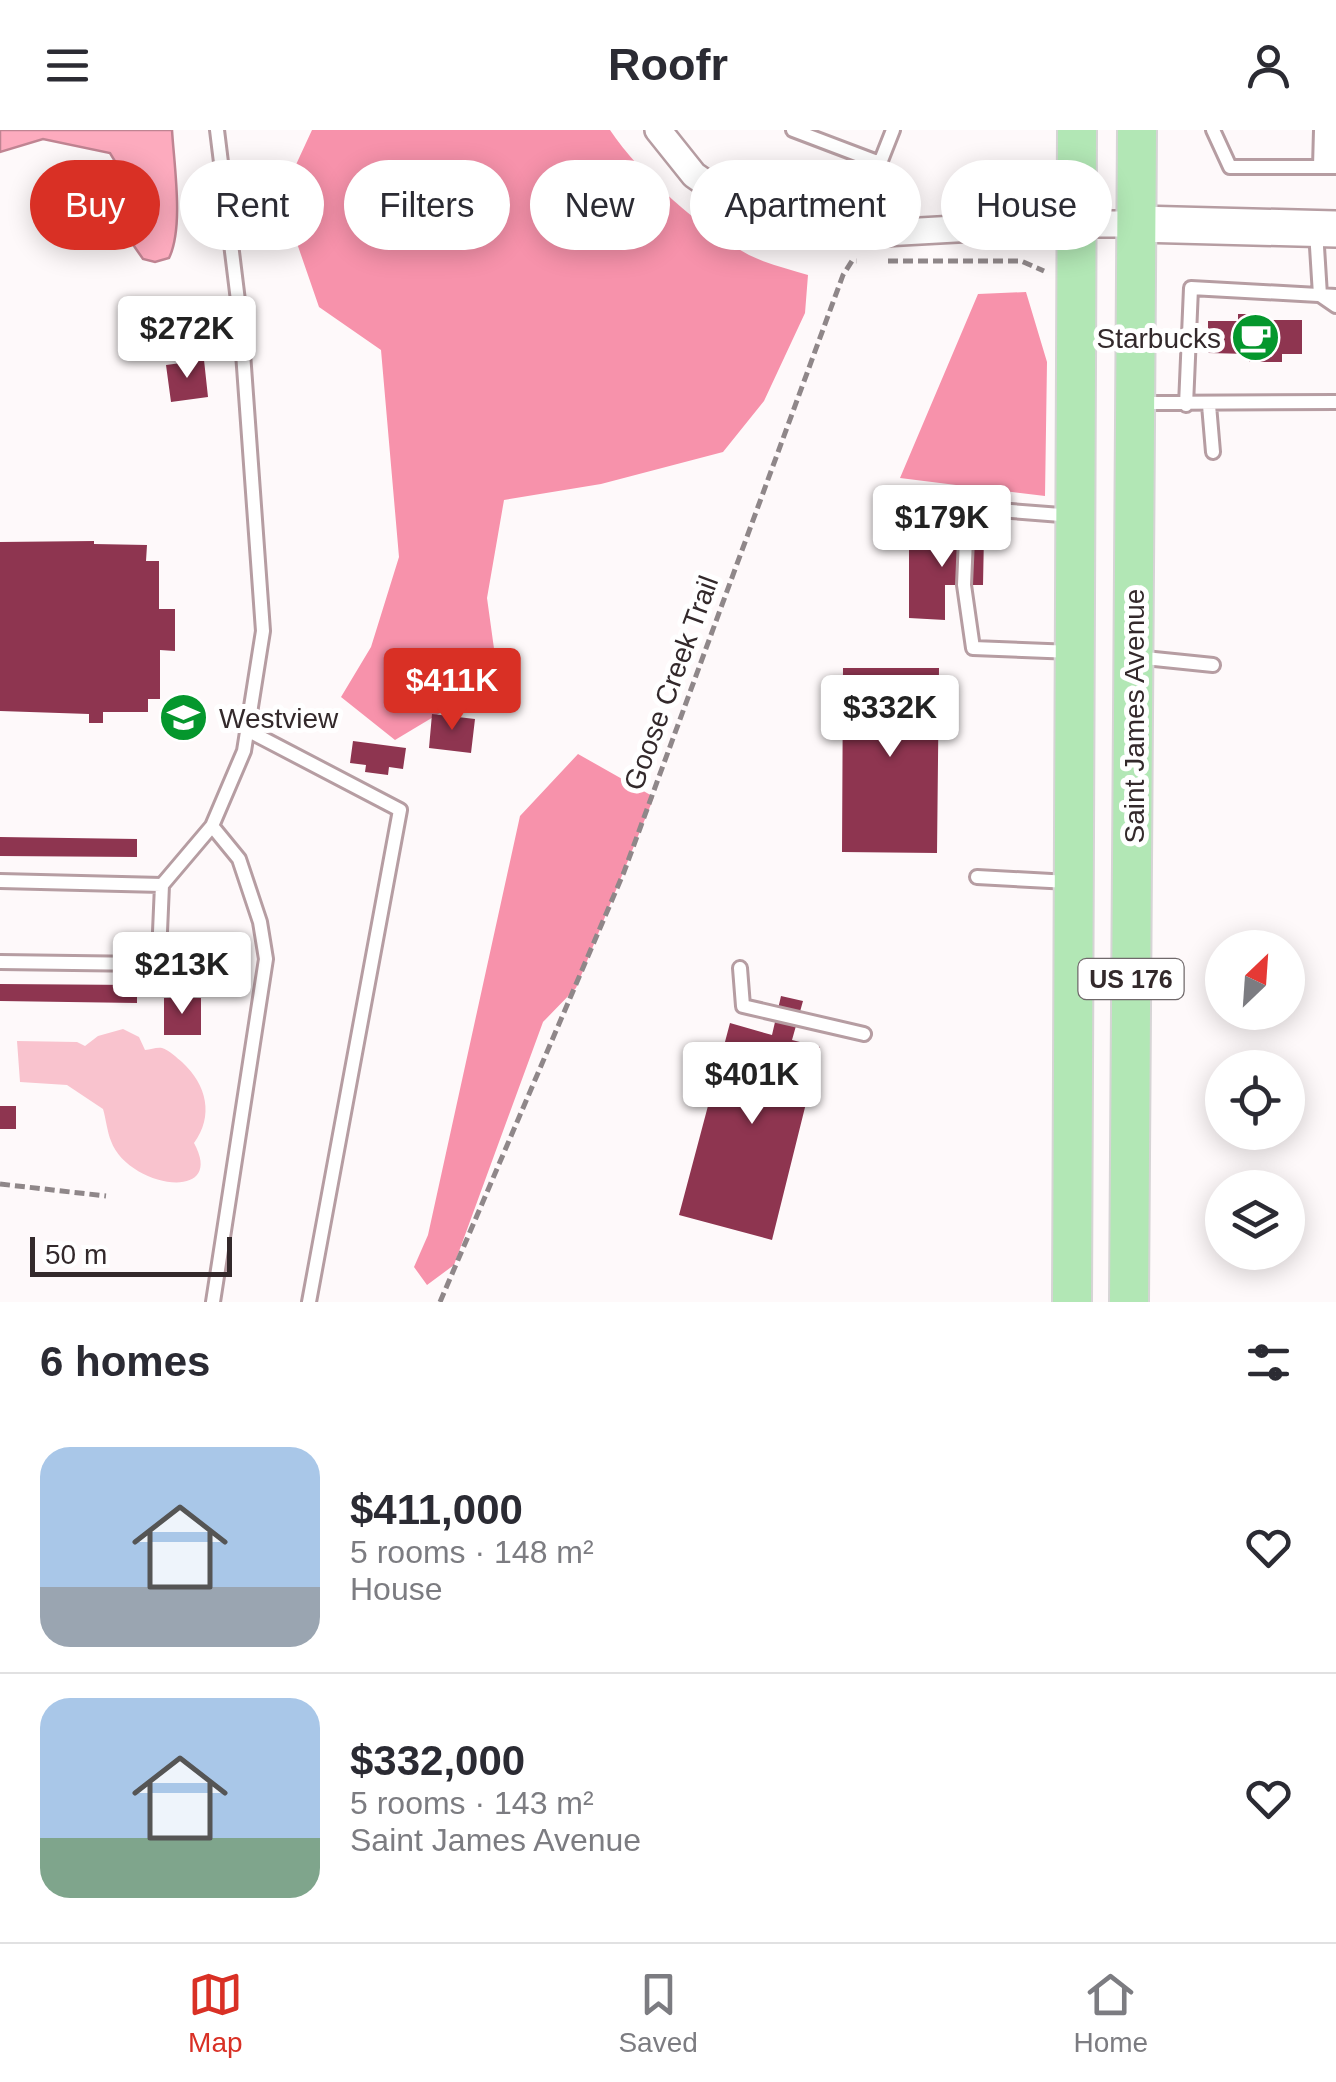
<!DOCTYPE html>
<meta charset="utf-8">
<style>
body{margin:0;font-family:Helvetica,sans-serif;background:#f7f7f7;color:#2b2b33;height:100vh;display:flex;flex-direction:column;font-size:38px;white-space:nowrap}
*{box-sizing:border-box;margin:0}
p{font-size:32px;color:#7c7c81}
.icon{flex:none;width:55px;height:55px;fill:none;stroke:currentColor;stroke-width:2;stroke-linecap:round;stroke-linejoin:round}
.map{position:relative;height:1172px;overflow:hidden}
.drawer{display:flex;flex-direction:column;background:#fff;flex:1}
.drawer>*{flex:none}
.banner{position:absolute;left:30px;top:30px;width:1278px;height:90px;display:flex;gap:20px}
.needle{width:65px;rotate:25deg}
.controls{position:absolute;left:1205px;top:800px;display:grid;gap:20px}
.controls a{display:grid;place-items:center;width:100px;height:100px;border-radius:50%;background:#fff;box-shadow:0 5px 25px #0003;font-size:50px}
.scale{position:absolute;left:30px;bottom:25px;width:202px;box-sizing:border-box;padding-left:10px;border:5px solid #33292b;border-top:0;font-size:28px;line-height:35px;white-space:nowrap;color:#33292b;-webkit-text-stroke:8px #fff;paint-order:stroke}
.price{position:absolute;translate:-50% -85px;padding:0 22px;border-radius:10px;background:#fff;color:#222;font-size:32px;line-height:65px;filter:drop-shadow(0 2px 5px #0008)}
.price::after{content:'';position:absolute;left:50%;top:60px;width:30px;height:22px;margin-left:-15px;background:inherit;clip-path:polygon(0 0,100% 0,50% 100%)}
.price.active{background:#d93025;color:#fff}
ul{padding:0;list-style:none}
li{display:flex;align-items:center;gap:30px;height:250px;padding:0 40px}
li+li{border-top:2px solid #e1e1e2}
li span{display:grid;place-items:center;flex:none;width:280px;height:200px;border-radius:30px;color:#555}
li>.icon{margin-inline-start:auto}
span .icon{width:120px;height:120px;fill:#fffc;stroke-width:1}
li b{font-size:42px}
h2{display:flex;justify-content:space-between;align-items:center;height:120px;padding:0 40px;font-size:42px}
.pill{padding:0 35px;border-radius:45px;background:#fff;box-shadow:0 5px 25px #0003;font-size:35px;line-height:90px}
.pill.active{background:#d93025;color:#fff}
header{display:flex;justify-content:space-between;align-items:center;height:130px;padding:0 40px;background:#fff;font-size:45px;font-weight:700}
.tabs{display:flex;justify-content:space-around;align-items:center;height:140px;border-top:2px solid #e1e1e2;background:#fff;font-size:28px;color:#7c7c81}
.tabs a{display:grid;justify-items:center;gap:5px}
.tabs .active{color:#d93025}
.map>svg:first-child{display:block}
.green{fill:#f9c3ce}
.forest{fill:#f792ab}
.water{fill:#fdabbe;stroke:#c08492;stroke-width:2.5}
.building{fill:#8e3550}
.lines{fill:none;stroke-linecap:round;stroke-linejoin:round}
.lane-casing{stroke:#b69da2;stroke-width:18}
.street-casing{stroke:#b69da2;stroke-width:30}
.secondary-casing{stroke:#b69da2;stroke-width:40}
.primary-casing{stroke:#d6d4d5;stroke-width:42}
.path{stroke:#8f8789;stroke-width:5;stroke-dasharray:10 5;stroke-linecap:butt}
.lane{stroke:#fff;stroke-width:12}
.street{stroke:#fff;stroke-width:25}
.secondary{stroke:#fff;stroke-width:35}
.primary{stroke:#b2e7b5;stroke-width:38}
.labels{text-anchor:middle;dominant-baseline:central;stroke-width:10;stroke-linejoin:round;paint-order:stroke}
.shield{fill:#fff;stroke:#70696b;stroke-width:2.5}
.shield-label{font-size:25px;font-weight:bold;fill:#33292b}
.poi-label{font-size:28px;fill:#33292b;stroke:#fff;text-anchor:end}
.street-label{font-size:28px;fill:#33292b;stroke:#fff}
</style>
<header><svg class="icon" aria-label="menu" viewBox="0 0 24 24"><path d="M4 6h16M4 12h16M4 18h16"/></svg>Roofr<svg class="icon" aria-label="person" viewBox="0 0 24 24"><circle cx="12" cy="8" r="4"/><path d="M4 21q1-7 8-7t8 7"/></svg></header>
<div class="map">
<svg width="1336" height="1172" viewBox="0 0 1336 1172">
<rect width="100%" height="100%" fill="#fef9fa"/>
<!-- green -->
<path class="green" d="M 123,899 L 139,907 L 145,920 C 151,920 156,917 162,918 C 169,920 177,928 182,932 C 207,955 214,986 194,1013 C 227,1073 128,1058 111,1011 C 107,1001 106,989 103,979 L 67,955 L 20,952 L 17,911 L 77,912 L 85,916 L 98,906 Z"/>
<!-- forest -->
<path class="forest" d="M 312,0 L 610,0 C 640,45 701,99 749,125 C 767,134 789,139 808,145 L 805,183 L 764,271 L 723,322 L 601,354 L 504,370 L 487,468 L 496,533 L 445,580 L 395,610 L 341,567 L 371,517 L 399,427 L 381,220 L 319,177 L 281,67 Z
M 1026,162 L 1047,232 L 1045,366 L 900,348 L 978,164 Z
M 578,624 L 654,667 L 576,858 L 543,892 L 454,1135 L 427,1155 L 414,1137 L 428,1105 L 520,686 Z"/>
<!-- water -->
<path class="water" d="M 0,0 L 172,0 C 174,35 184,97 169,128 L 155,132 L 143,129 L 134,116 L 127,51 L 110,23 L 43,9 L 0,22 Z"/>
<!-- building -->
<path class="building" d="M 1238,184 L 1254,184 L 1254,190 L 1302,190 L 1302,224 L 1282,224 L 1282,232 L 1249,232 L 1249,224 L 1208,223 L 1208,191 L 1238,191 Z
M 204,230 L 208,267 L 171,272 L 166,235 Z
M 909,404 L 984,404 L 983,455 L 945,455 L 945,490 L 909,488 Z
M 94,411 L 94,414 L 147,415 L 146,431 L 159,431 L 159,479 L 175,479 L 175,521 L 160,520 L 160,569 L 148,569 L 148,582 L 103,582 L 103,593 L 89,593 L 89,584 L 0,581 L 0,412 Z
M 843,538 L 939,538 L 937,723 L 842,722 Z
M 432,584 L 475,589 L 471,623 L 429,618 Z
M 353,611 L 406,618 L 403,639 L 389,637 L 388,645 L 365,642 L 366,635 L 350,633 Z
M 0,707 L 137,709 L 137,727 L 0,726 Z
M 0,854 L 137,855 L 137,873 L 0,871 Z
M 781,866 L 803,871 L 792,910 L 820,917 L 772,1110 L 679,1085 L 730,893 L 772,905 Z
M 164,868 L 201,868 L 201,905 L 164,905 Z
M 0,976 L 16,976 L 16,999 L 0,999 Z"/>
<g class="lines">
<defs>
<path id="lane" d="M 793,0 L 880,33 L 893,0
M 1213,0 L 1230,37 L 1336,37
M 1320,37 L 1321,0
M 1331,37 L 1333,0
M 1316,101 L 1320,165 L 1336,176
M 1139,273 L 1336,272
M 1186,275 L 1191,158 L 1336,166
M 1209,275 L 1213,322
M 1073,522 L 973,518 L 964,455 L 967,386 L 998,380 L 1074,386
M 1135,527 L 1213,535
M 247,600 L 400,680 L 309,1172
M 212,696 L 239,729 L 260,792 L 266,829 L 213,1172
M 977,747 L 1069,752
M 0,751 L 162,755
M 0,832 L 147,834 L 159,825 L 162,755 L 212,696 L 244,621 L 263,501 L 241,195 L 217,0
M 740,838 L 743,876 L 864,904"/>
<path id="street" d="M 658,0 L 694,45 L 737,75 L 786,99 L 866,104 L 1047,94 L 1138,94"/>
<path id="secondary" d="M 1138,94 L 1336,99"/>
<path id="primary" d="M 1072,1172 L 1077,0
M 1129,1172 L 1137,0"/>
</defs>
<!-- lane casing -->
<use href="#lane" class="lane-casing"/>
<!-- street casing -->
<use href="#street" class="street-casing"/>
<!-- secondary casing -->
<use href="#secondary" class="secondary-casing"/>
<!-- primary casing -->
<use href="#primary" class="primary-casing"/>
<!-- path -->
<path class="path" d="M 888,131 L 1021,131 L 1044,141
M 0,1054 L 106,1066
M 440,1172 L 624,742 L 843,145 L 852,131 L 857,131"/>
<!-- lane -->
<use href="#lane" class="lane"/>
<!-- street -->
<use href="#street" class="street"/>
<!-- secondary -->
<use href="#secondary" class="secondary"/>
<!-- primary -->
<use href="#primary" class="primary"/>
</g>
<!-- icons -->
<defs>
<symbol id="cafe-disc" viewBox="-11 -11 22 22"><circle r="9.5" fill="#05972d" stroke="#fff"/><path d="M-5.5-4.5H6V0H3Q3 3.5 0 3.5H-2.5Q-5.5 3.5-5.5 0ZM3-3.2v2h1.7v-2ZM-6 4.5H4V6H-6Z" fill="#fff"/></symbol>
<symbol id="school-disc" viewBox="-11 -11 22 22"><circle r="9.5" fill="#05972d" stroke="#fff"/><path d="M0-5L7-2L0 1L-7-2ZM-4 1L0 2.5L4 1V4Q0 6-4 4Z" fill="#fff"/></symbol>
</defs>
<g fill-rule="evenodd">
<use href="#cafe-disc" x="1228" y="180" width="55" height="55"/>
<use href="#school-disc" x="156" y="560" width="55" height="55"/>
</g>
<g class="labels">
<!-- shield labels -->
<rect class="shield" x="1078.5" y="829" width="105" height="40" rx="8"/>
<g class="shield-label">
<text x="1131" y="849">US 176</text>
</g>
<!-- poi labels -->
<g class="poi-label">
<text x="1221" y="208">Starbucks</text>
<text x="219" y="588" text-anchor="start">Westview</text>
</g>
<!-- street labels -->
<g class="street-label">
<text transform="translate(671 553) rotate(-70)">Goose Creek Trail</text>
<text transform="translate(1134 586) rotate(-90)">Saint James Avenue</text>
</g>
</g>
</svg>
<div class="controls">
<a><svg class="needle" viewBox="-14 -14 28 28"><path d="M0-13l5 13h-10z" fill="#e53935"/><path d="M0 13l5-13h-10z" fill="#7c7c81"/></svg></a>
<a><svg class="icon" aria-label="locate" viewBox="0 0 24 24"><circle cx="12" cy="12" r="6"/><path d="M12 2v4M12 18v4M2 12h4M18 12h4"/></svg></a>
<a><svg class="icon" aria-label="layers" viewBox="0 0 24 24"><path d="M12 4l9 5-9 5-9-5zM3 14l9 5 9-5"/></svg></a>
</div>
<div class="scale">50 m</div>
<b class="price" style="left:187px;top:251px">$272K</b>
<b class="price" style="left:942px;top:440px">$179K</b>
<b class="price active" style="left:452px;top:603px">$411K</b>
<b class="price" style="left:890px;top:630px">$332K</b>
<b class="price" style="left:182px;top:887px">$213K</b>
<b class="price" style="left:752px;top:997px">$401K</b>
<div class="banner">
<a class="pill active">Buy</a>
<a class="pill">Rent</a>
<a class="pill">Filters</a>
<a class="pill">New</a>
<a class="pill">Apartment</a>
<a class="pill">House</a>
</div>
</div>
<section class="drawer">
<h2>6 homes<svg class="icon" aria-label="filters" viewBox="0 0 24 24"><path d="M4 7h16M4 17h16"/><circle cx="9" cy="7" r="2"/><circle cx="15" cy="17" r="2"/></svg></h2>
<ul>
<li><span style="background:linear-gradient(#a9c7e8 70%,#9aa5b1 0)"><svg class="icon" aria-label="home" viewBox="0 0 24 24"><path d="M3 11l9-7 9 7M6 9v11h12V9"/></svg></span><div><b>$411,000</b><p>5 rooms · 148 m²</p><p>House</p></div><svg class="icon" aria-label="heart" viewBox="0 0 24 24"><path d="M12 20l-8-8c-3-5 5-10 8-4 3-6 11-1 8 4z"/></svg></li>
<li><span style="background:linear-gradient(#a9c7e8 70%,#7fa58c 0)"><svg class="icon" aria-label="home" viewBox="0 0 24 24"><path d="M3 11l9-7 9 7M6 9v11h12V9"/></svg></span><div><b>$332,000</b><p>5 rooms · 143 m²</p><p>Saint James Avenue</p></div><svg class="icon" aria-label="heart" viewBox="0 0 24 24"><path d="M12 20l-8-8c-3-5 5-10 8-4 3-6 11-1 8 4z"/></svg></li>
</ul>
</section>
<nav class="tabs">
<a class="active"><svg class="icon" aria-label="map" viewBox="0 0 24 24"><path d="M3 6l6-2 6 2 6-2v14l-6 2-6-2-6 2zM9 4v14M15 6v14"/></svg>Map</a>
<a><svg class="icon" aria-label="saved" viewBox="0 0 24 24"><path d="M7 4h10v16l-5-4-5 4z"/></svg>Saved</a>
<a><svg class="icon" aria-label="home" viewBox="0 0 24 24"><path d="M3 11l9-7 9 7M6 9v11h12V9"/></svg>Home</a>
</nav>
